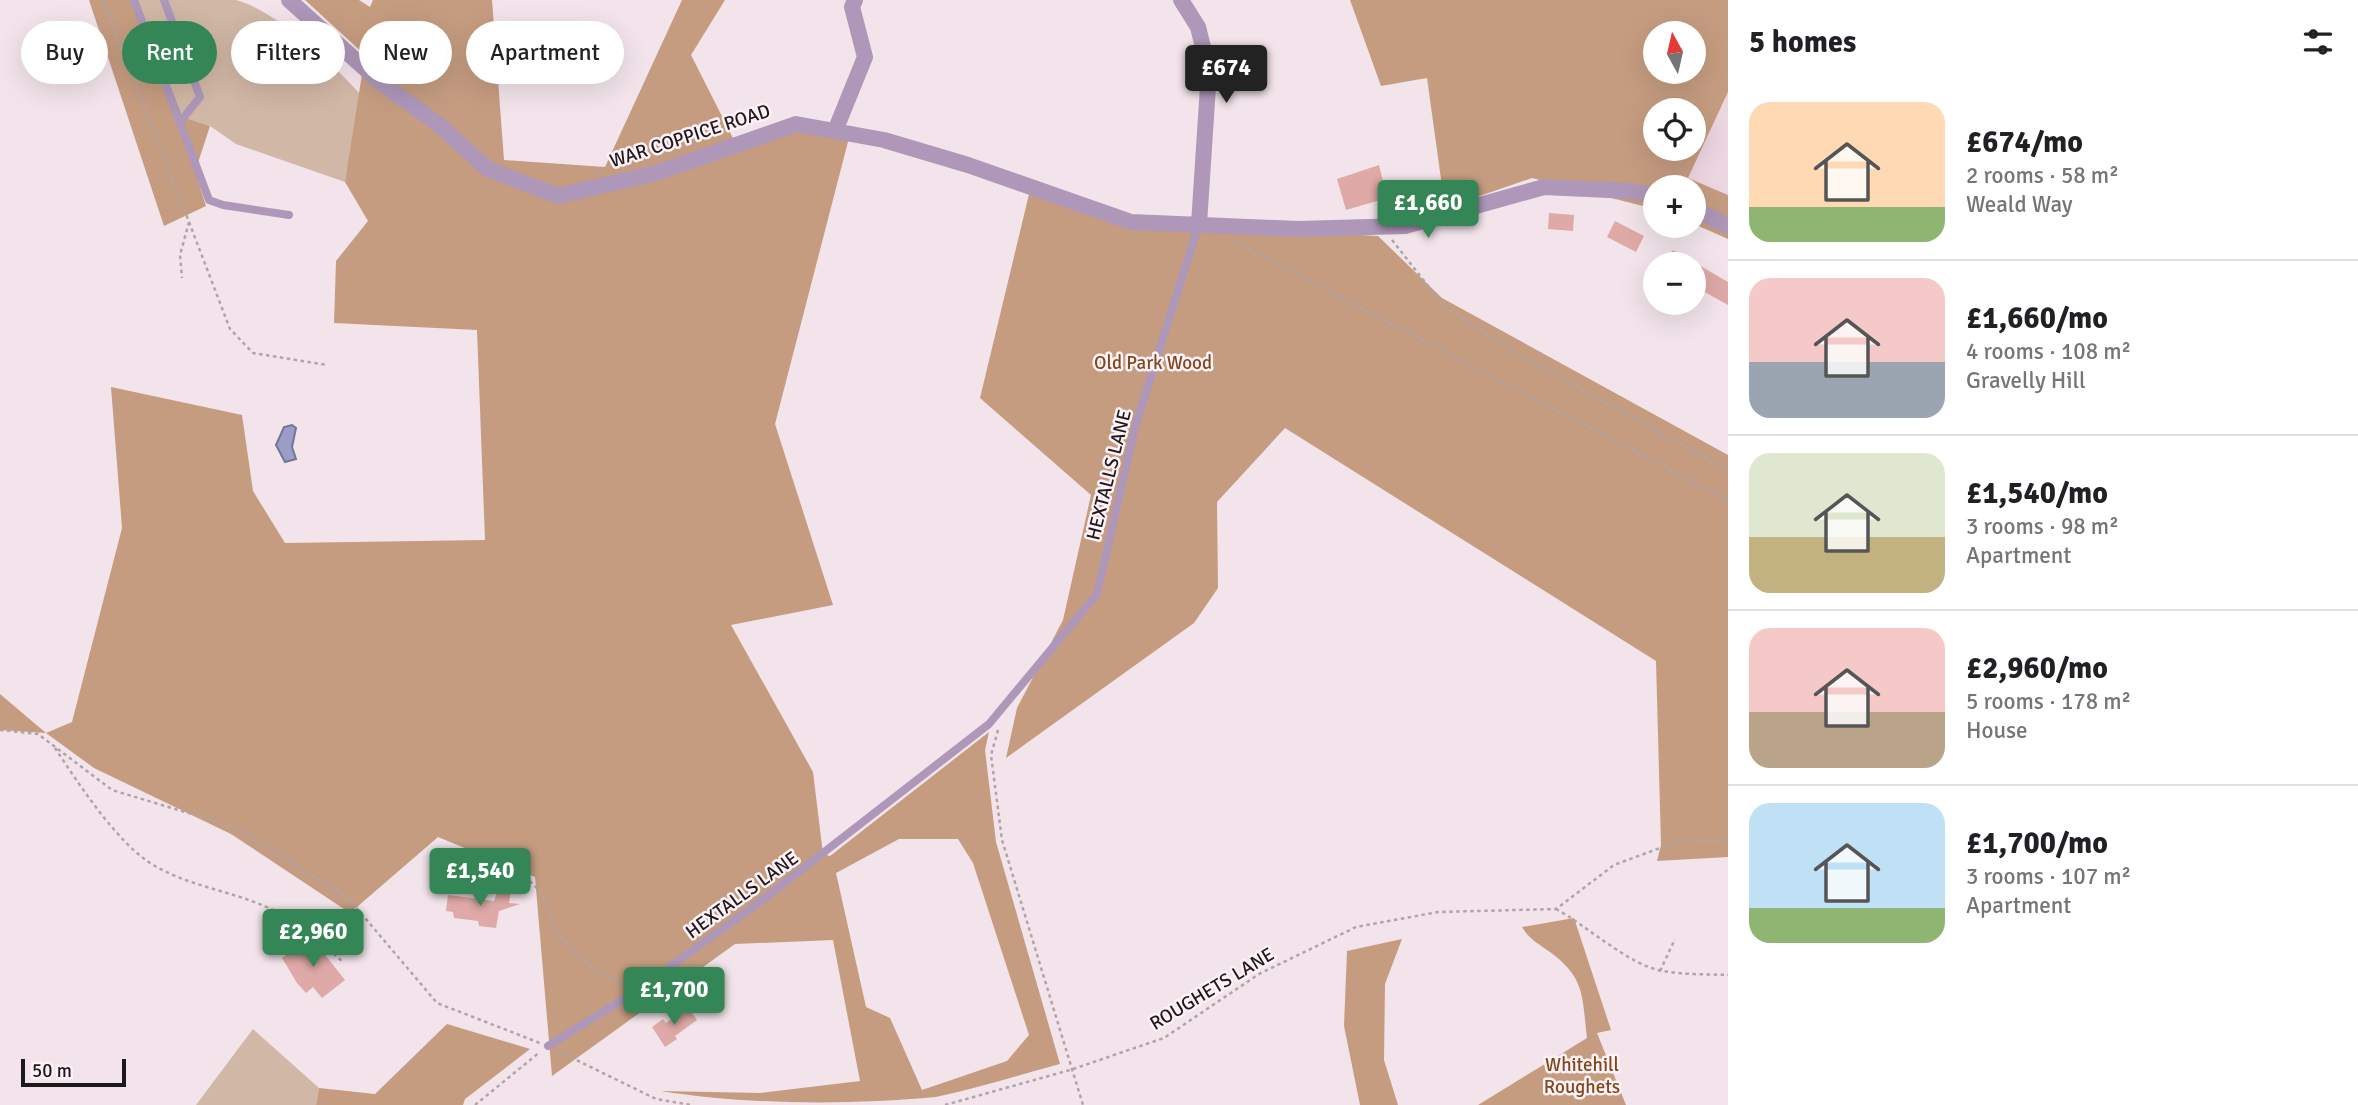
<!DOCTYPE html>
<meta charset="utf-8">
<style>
body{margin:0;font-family:Signika,sans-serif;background:#f2f2f2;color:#202124;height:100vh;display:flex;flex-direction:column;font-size:26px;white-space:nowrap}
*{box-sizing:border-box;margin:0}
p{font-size:23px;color:#757577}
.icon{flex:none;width:38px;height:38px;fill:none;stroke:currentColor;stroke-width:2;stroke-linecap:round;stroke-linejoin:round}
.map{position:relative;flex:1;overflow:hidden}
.drawer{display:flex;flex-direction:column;background:#fff;width:630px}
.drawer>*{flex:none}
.hud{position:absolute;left:21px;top:21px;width:665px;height:63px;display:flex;gap:14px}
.needle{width:46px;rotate:352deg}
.controls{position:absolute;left:1643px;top:21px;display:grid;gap:14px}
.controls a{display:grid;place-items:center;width:63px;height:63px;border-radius:50%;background:#fff;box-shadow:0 7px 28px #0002;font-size:35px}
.scale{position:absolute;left:21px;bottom:18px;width:105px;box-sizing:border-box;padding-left:7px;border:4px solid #1e191c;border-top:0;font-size:19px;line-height:24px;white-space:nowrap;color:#1e191c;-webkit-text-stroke:5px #fef2f7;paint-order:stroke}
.price{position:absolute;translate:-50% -60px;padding:0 16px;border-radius:7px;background:#358657;color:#fff;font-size:23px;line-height:46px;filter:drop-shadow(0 2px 4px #0008)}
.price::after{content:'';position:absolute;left:50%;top:42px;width:21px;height:16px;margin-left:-10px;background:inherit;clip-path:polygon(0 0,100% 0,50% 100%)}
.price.selected{background:#222;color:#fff}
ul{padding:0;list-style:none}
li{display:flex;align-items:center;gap:21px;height:175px;padding:0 21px}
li+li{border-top:2px solid #e0e0e0}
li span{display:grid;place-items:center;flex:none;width:196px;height:140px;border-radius:21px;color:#555}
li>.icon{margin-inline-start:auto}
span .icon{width:84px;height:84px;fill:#fffc;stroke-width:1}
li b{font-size:30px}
h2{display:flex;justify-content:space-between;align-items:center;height:84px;padding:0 21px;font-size:30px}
.chip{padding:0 24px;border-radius:32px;background:#fff;box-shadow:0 7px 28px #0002;font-size:24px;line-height:63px}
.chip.selected{background:#358657;color:#fff}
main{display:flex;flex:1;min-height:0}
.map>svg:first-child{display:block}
.built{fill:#ecd6e0}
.green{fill:#d1b7a5}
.forest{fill:#c59c80;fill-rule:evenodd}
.water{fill:#999dc8;stroke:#747594;stroke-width:2}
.building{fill:#dea9a6}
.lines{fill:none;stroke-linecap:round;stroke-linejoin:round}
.path{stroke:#afa4a9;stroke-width:2.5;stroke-dasharray:3.5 3.5;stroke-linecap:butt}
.lane{stroke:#ae97b9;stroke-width:8}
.street{stroke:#ae97b9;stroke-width:16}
.labels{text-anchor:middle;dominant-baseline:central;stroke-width:5;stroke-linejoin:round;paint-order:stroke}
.street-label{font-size:19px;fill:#1e191c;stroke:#fef2f7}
.park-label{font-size:19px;fill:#7f481e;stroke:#fef2f7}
</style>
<main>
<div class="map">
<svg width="1728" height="1105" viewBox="0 0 1728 1105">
<rect width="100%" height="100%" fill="#f2e4ea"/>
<!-- built -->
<path class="built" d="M 1728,92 L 1728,195 L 1688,178 Z"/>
<!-- green -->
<path class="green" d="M 137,0 C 161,0 215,0 236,0 C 275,10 334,64 361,95 L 345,182 L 236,144 L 210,126 L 183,117 Z
M 253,1029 L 319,1088 L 316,1105 L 196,1105 Z"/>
<!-- forest -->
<path class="forest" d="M 89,0 L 137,0 L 183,117 L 210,126 L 195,172 L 206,206 L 164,226 Z
M 305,0 L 359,0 L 370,7 L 373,0 L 492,0 L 504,160 L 605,167 L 682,0 L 725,0 L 691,55 L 735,142 L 796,124 L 850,134 L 775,424 L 833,605 L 731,625 L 813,772 L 823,854 L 830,856 L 989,732 L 985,750 L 996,842 L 1060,1064 C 1019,1075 978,1088 936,1097 C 848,1105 748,1105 661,1091 L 760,1093 L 860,1081 L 833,940 L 735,944 L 552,1076 L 535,877 L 438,837 L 350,913 L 231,834 L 94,768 L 46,733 L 0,730 L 0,694 L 46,733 L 72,722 L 122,528 L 111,387 L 242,415 L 253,491 L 285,543 L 485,540 L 477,330 L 334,323 L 336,261 L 368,221 L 345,182 L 365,55 ZM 899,839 L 958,839 L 973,863 L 1029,1035 L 1007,1061 L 922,1090 L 890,1018 L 866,1007 L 836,873 Z
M 1350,0 L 1728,0 L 1728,92 L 1688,178 L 1728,195 L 1728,239 L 1694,224 L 1694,187 L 1656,187 L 1655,209 L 1532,178 L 1445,208 L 1427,78 L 1381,86 ZM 1656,33 L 1694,33 L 1694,72 L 1656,72 ZM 1656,110 L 1694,110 L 1694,149 L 1656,149 Z
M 1031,186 L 1131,222 L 1378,236 L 1442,298 L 1728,455 L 1728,857 L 1657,861 L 1661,845 L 1656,661 L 1285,428 L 1217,502 L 1218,588 L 1194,623 L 1006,758 L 1017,708 L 1063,620 L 1091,495 L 980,398 Z
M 1574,918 L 1611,1030 L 1597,1033 L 1626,1105 L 1478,1105 L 1587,1038 C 1582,998 1586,978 1550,952 C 1539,944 1529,939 1522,927 Z
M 1402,939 L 1385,984 L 1384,1060 L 1398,1105 L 1360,1105 L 1344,1026 L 1347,951 Z
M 447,1024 L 530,1049 L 465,1099 L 463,1105 L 316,1105 L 319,1088 L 375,1094 Z"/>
<!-- water -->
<path class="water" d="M 292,425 L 296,428 L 292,447 L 296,459 L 285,462 L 276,445 L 284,427 Z"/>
<!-- building -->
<path class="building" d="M 1379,165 L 1387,198 L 1346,210 L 1337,179 Z
M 1549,213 L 1574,215 L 1573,231 L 1548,229 Z
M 1615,221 L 1644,236 L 1636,252 L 1607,237 Z
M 1673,250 L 1728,282 L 1728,305 L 1694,286 L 1694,264 L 1666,264 Z
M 498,890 L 511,891 L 509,903 L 520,904 L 499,911 L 496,928 L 479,926 L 478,921 L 454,918 L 453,912 L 446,911 L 448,895 L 494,901 Z
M 315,942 L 345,980 L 322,998 L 313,987 L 306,993 L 297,983 L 282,958 L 300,944 L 308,947 Z
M 688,1007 L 697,1020 L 675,1036 L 677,1039 L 665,1047 L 652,1027 L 663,1019 L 666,1023 Z"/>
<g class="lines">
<!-- path -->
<path class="path" d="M 103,0 L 189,222 L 180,255 L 182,278
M 189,222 L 230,329 L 253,353 L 327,365
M 1392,240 L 1443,305 L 1520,356 L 1728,470
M 1235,242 L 1728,500
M 0,730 L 38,734 L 112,790 L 235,827 L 349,899 L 437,1003 L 540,1043
M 998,730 L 991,755 L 1002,840 L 1083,1105
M 55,748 C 78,783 119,846 155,866 C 191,887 233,891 271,909 C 300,922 320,942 344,963
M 462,869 C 489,868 525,867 541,894 C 549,908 551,925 561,938 C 579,959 601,974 625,987
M 1556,909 C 1586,925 1630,966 1663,971 C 1684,975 1707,974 1728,975
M 1660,971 L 1675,939
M 558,1051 L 656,1099 L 691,1105
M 475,1105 L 540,1052
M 945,1105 L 1070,1070 L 1164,1038 L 1259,974 L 1356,927 L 1438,912 L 1556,909 L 1614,865 L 1679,841 L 1728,841"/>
<!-- lane -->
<path class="lane" d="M 134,0 L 209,200 L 223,205 L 289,215
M 164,0 L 200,97 L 180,122
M 548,1046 L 635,992 L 761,901 L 989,724 L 1097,594 L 1135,427 L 1199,224"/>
<!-- street -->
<path class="street" d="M 289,0 L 381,83 L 438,124 L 488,169 L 558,196 L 656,173 L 796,124 L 884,140 L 968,165 L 1131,222 L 1298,229 L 1405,226 L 1544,187 L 1630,191 L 1656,196
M 1181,0 L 1198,27 L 1209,71 L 1199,224
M 835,131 L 865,57 L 852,7 L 855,0
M 1694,209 L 1728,226"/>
</g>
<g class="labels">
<!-- street labels -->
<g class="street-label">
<text transform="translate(690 136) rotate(-18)">WAR COPPICE ROAD</text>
<text transform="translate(1109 475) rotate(-76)">HEXTALLS LANE</text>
<text transform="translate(742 895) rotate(-36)">HEXTALLS LANE</text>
<text transform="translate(1212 989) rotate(-31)">ROUGHETS LANE</text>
</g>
<!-- park labels -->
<g class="park-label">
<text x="1153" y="363">Old Park Wood</text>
<text x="1582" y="1065">Whitehill<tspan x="1582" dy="22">Roughets</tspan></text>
</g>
</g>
</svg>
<div class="controls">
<a><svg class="needle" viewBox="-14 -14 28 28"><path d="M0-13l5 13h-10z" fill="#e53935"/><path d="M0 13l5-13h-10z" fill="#757577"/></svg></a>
<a><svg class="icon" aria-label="locate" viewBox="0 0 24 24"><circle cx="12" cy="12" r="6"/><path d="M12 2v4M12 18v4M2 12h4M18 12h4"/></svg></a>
<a>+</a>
<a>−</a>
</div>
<div class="scale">50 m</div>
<b class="price selected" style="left:1226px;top:105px">£674</b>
<b class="price" style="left:1428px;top:240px">£1,660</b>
<b class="price" style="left:480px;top:908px">£1,540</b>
<b class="price" style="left:313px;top:969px">£2,960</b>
<b class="price" style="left:674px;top:1027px">£1,700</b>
<div class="hud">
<a class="chip">Buy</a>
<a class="chip selected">Rent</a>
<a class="chip">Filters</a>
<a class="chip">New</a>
<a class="chip">Apartment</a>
</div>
</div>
<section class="drawer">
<h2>5 homes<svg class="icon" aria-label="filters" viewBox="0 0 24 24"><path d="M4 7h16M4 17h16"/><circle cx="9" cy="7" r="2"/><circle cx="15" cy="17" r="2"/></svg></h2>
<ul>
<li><span style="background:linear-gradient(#ffd9b3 75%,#8fb573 0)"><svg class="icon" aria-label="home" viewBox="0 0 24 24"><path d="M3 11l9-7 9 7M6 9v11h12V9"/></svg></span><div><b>£674/mo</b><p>2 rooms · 58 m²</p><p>Weald Way</p></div></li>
<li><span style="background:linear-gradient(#f6c9c9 60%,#9aa5b1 0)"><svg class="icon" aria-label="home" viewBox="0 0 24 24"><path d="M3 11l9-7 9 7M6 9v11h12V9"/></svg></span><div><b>£1,660/mo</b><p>4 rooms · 108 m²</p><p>Gravelly Hill</p></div></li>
<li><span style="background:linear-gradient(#dfe7d0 60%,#c2b280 0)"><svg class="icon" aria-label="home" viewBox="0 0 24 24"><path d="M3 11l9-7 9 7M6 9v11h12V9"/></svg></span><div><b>£1,540/mo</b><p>3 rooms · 98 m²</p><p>Apartment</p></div></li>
<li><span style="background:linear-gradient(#f6c9c9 60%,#b9a48a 0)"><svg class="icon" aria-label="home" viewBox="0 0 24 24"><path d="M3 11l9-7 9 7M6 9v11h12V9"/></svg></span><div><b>£2,960/mo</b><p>5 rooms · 178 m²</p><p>House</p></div></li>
<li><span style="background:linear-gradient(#bfe0f5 75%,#8fb573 0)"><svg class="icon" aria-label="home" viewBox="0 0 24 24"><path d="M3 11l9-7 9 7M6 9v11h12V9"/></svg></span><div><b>£1,700/mo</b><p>3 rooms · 107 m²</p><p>Apartment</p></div></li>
</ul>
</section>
</main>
